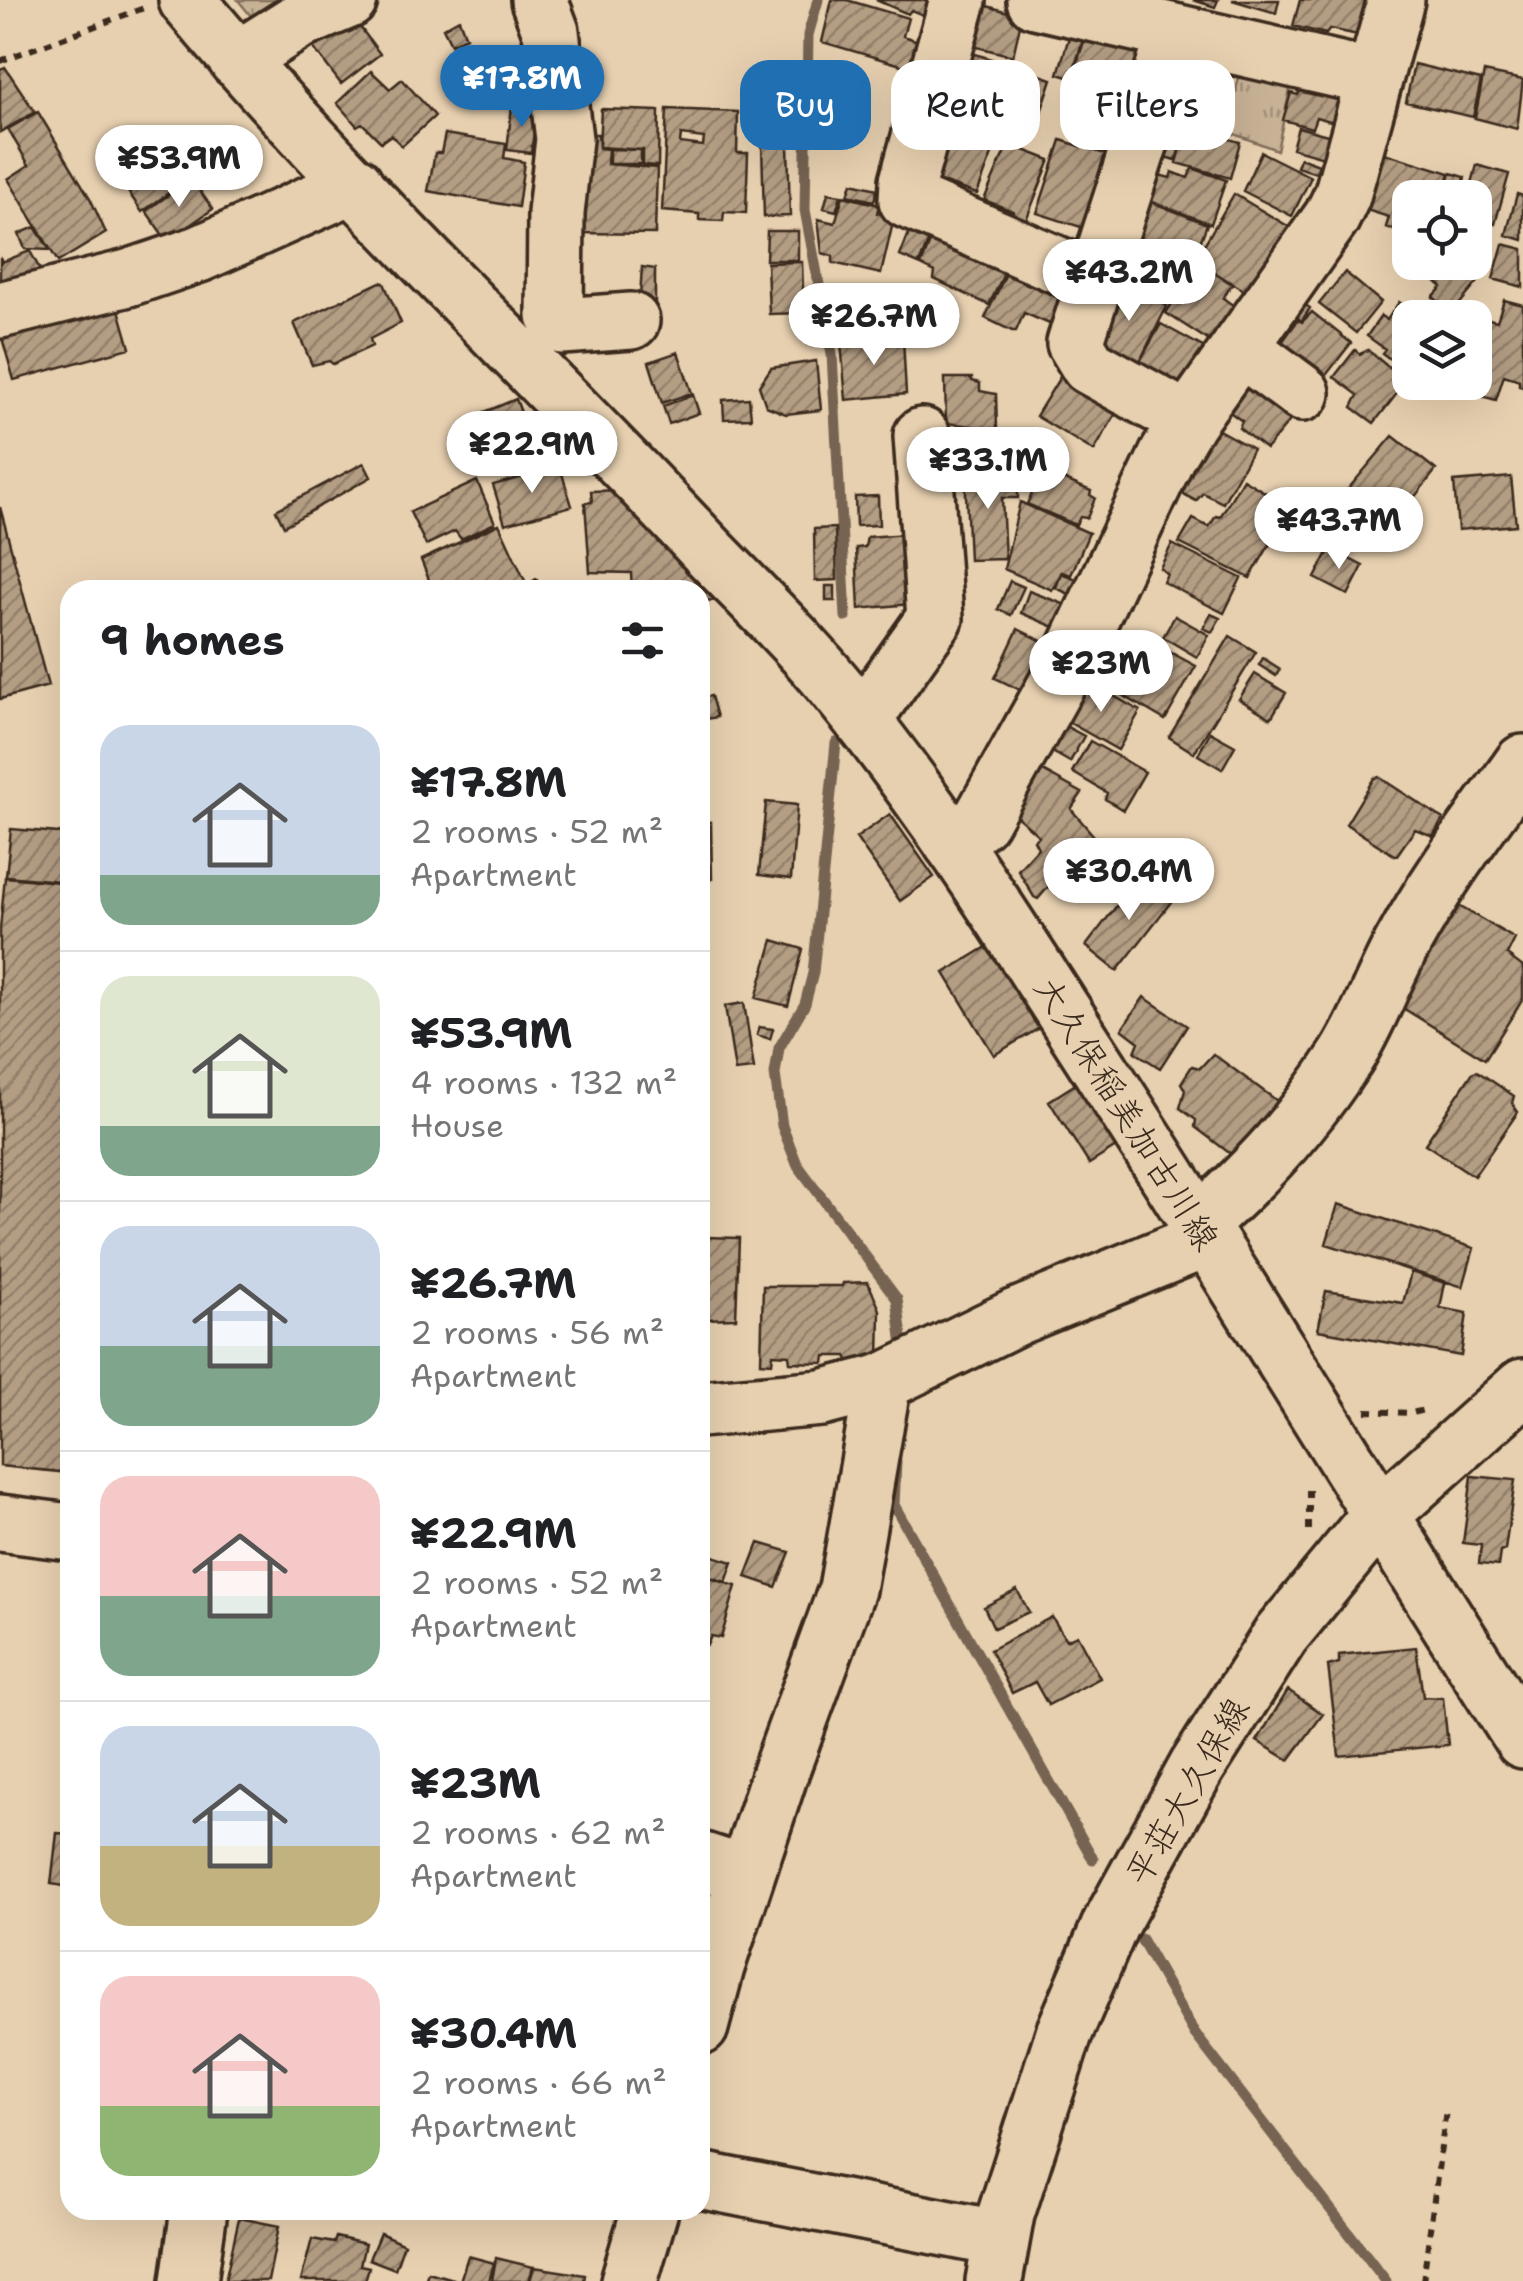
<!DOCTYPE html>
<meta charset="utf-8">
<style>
body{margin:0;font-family:"Shantell Sans","Klee One",sans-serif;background:#f6f6f6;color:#202124;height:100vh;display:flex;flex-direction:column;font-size:38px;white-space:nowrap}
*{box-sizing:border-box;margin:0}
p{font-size:32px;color:#757577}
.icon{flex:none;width:55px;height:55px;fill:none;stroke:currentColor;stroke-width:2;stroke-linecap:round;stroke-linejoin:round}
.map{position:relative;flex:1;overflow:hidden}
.details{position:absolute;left:60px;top:580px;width:650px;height:1640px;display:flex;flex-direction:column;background:#fff;border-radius:30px;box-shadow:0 10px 40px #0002}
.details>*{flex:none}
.banner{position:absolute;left:740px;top:60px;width:632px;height:90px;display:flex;gap:20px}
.tools{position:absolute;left:1392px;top:180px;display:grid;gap:20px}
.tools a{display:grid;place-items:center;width:100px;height:100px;border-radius:20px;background:#fff;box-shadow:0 10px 40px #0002;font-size:50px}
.price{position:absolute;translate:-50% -85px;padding:0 22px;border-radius:35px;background:#fff;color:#222;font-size:32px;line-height:65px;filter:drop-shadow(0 2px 5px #0008)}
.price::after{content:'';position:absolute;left:50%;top:60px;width:30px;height:22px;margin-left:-15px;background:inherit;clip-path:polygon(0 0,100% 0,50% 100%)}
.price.active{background:#1f6fb2;color:#fff}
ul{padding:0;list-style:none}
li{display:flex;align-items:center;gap:30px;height:250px;padding:0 40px}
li+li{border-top:2px solid #e0e0e0}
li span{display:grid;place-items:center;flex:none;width:280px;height:200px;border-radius:30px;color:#555}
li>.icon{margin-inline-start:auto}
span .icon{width:120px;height:120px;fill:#fffc;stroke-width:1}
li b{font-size:42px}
h2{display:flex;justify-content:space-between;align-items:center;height:120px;padding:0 40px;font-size:42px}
.pill{padding:0 35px;border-radius:30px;background:#fff;box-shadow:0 10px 40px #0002;font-size:35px;line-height:90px}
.pill.active{background:#1f6fb2;color:#fff}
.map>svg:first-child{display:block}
.grass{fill:url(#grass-tufts);stroke:#826e5a;stroke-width:2.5}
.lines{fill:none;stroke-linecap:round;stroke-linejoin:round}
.stream{stroke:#766451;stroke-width:11}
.building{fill:url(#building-hatch);stroke:#3b2a1e;stroke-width:2.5;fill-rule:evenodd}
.minor-casing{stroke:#3b2a1e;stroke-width:62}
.major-casing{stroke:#3b2a1e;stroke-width:62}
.path{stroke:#3b2a1e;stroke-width:6;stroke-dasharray:8 8;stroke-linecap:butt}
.minor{stroke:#e7d0b0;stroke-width:55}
.major{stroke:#e7d0b0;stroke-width:55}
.labels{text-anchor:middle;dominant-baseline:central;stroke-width:8;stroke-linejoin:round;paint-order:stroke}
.street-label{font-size:35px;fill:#3b2a1e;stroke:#e7d0b0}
</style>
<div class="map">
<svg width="1523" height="2281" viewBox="0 0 1523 2281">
<defs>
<pattern id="grass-tufts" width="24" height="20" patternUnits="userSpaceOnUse" patternTransform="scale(2.5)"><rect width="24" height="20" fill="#c8b296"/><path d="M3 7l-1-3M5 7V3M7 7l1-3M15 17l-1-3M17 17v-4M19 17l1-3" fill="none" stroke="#a4917a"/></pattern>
<pattern id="building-hatch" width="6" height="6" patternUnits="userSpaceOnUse" patternTransform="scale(2.5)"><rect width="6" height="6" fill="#b39d83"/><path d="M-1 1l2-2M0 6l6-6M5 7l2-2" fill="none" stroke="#93806b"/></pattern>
</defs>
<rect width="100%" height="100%" fill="#e7d0b0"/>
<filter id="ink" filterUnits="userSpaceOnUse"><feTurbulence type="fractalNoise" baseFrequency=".01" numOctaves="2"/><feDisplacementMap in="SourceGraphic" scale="20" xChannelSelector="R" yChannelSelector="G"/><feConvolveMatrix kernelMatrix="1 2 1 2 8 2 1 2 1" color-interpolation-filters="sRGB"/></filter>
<g filter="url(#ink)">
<!-- grass -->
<path class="grass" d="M 238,0 L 323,0 L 264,32 Z
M 1243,61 L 1294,71 L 1277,150 L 1226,131 Z"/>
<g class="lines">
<!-- stream -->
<path class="stream" d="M 818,0 L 808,35 L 805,210 L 832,354 L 846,617
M 836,743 L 813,973 L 805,1004 L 779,1048 L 775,1074 L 782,1126 L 797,1164 L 897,1299 L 903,1345
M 896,1461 L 894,1505 L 1093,1859
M 1141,1939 L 1195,2034 L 1386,2281"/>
</g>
<!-- building -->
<path class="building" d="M 832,0 L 847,0 L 908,18 L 903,36 L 927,44 L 918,70 L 822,42 Z
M 876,0 L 942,0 L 933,19 L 911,10 L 908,14 Z
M 1193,0 L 1218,0 L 1215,7 Z
M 1232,0 L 1279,0 L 1276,13 Z
M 1300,0 L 1376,0 L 1367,37 L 1330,29 L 1326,34 L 1293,26 Z
M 980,4 L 1022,16 L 1013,56 L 969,45 Z
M 352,16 L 380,54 L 341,84 L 312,46 Z
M 459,19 L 466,37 L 451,44 L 443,28 Z
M 1071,30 L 1085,34 L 1071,78 L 1058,74 Z
M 1086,35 L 1150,54 L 1134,102 L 1111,95 L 1112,84 L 1087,75 L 1088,70 L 1076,66 Z
M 522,47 L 540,95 L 519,103 L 504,65 L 509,62 L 506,52 Z
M 966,51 L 1016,67 L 1000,113 L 951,96 Z
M 1199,57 L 1237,68 L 1235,77 L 1223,77 L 1231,85 L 1217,129 L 1172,118 L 1187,67 Z
M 1414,64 L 1481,80 L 1473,117 L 1406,102 Z
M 5,67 L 35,112 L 0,132 L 0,69 Z
M 1017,67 L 1052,79 L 1034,133 L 999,121 Z
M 371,71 L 390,89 L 402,79 L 435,116 L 402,146 L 391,135 L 381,142 L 362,123 L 357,126 L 337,103 Z
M 1484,72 L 1523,80 L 1517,129 L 1475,118 Z
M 1304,78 L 1352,91 L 1341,124 L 1316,117 L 1312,128 L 1283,120 L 1291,93 L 1298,95 Z
M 512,106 L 537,110 L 531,153 L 507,150 Z
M 948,106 L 993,122 L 988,136 L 944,120 Z
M 787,107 L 790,216 L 764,217 L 761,108 Z
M 601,109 L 659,111 L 658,166 L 643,165 L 643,150 L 599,147 Z
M 667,109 L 738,112 L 737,153 L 748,153 L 746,213 L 724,212 L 723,221 L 699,220 L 699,214 L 662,211 ZM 681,135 L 704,138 L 703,146 L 680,143 Z
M 38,112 L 90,198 L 106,233 L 58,262 L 8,179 L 29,165 L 8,129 Z
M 994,120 L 1004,124 L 999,139 L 990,137 Z
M 947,123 L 997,141 L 977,194 L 945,183 L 942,190 L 926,183 Z
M 1298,127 L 1346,140 L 1341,162 L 1292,148 Z
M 157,131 L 190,178 L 142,212 L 109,164 Z
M 1185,133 L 1206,139 L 1208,133 L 1240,142 L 1230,178 L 1177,163 Z
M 445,134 L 506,144 L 504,158 L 524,162 L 518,207 L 428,191 L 435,153 L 441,153 Z
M 573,134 L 598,134 L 599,148 L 608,149 L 607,164 L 657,168 L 655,234 L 576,233 Z
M 1061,140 L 1114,157 L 1090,230 L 1037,213 Z
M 1163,143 L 1180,147 L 1176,160 L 1160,156 Z
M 1008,144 L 1050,160 L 1024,225 L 1010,221 L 1013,211 L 984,200 Z
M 609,149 L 641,150 L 641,164 L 609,164 Z
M 1261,152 L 1311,177 L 1292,216 L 1243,191 Z
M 1384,153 L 1450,173 L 1442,198 L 1410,198 L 1410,235 L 1386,227 L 1389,217 L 1366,210 Z
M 1300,158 L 1319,165 L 1316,173 L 1297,167 Z
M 1477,165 L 1509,174 L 1495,224 L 1475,219 L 1475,198 L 1468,198 Z
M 1192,168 L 1226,180 L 1211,224 L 1150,201 L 1159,175 L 1170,178 L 1172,172 L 1188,178 Z
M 1451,173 L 1465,177 L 1460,197 L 1445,194 Z
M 191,179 L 213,209 L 167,241 L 146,211 Z
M 852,183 L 877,189 L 874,201 L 848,195 Z
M 828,193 L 841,195 L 836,211 L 824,208 Z
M 1234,194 L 1291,228 L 1251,295 L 1195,260 Z
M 1517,194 L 1523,196 L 1523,240 L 1506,235 Z
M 843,196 L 879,205 L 877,213 L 894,218 L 881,274 L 833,263 L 833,256 L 822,253 L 818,219 L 835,223 Z
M 1149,201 L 1207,224 L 1190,270 L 1131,249 Z
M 35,227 L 50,250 L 25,249 L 19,234 Z
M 911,228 L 931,235 L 919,264 L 900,256 Z
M 767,231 L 798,231 L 798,260 L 766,260 Z
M 934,232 L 1009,263 L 989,305 L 934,279 L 935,272 L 921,265 Z
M 1503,244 L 1523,249 L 1523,287 L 1493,279 Z
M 30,251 L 44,277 L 0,287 L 0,257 L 2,262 Z
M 1475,259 L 1488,270 L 1452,313 L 1433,297 L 1442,287 L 1416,264 L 1475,262 Z
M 802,262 L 804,313 L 769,314 L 767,263 Z
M 1011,263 L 1067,288 L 1052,325 L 1024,313 L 1016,331 L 1012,331 L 985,318 Z
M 642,267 L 655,269 L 655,313 L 639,312 Z
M 1206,268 L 1232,284 L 1223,298 L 1234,306 L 1211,342 L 1166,313 L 1181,289 L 1189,295 Z
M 1345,272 L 1381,302 L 1356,333 L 1319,304 Z
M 380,282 L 384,283 L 401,323 L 370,339 L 372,346 L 333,364 L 329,361 L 312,365 L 294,323 Z
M 1121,282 L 1167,306 L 1139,363 L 1089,346 Z
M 1295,298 L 1310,308 L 1302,321 L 1287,311 Z
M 116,299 L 130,348 L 14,380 L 0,331 Z
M 1504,300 L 1523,305 L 1523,387 L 1519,386 L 1519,380 L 1504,375 L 1496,400 L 1451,388 L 1453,382 L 1475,382 L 1475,318 L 1472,315 L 1497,321 Z
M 1399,302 L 1420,318 L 1410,318 L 1410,365 L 1406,371 L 1382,353 L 1385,349 L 1367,336 L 1381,316 L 1387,320 Z
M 1312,312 L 1351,343 L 1320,383 L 1280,345 L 1298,320 L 1302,322 Z
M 1161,324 L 1212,352 L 1191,389 L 1168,377 L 1162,387 L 1134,372 Z
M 903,338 L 906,394 L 846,400 L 841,342 Z
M 1355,350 L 1360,354 L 1368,350 L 1406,382 L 1374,423 L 1352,407 L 1358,395 L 1334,377 Z
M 678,352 L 692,393 L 662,403 L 649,362 Z
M 816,361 L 821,410 L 786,414 L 766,406 L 759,386 L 771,368 Z
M 1244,366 L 1299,410 L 1266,449 L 1239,428 L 1242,421 L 1216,402 Z
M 1063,372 L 1121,405 L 1094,451 L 1036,416 Z
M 945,378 L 972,378 L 972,381 L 980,383 L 980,391 L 996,394 L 997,429 L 946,423 Z
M 693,395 L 699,413 L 669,424 L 663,406 Z
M 749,398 L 751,418 L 724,419 L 723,400 Z
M 516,399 L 523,418 L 535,413 L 553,452 L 505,472 L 480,414 Z
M 1206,423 L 1253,449 L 1223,503 L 1203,493 L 1196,501 L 1178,491 Z
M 1393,436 L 1436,470 L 1405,509 L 1414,517 L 1393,544 L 1338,501 Z
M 1013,450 L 1014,464 L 988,466 L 987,452 Z
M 984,453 L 985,465 L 960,465 L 960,454 Z
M 364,463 L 371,477 L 284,526 L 276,510 Z
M 560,467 L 572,506 L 505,524 L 493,485 Z
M 1017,470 L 1018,498 L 1002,498 L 1005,559 L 969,560 L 965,472 Z
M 1042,470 L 1091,491 L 1090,495 L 1095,498 L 1087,518 L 1080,517 L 1076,525 L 1027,504 Z
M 1511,477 L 1516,525 L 1458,530 L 1454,482 Z
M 1243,479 L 1291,508 L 1250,578 L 1179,543 L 1193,519 L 1209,527 L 1216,516 L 1220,517 Z
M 477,481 L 495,523 L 461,539 L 455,531 L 426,545 L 410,512 Z
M 627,490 L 720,601 L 700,600 L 700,590 L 632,590 L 631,573 L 590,572 L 585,503 L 592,502 L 591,491 Z
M 878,496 L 879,525 L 856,526 L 855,497 Z
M 1020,502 L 1089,533 L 1071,575 L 1062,572 L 1052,590 L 1004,569 Z
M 0,507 L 48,686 L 0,699 Z
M 499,524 L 526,583 L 510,590 L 433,590 L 421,560 Z
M 835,528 L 837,580 L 815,581 L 814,529 Z
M 906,534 L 910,604 L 859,609 L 856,548 L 865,547 L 867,537 Z
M 1172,544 L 1241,578 L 1224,613 L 1163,582 L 1167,574 L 1160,568 Z
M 1330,549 L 1363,566 L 1348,595 L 1315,578 Z
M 1061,573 L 1082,581 L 1076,597 L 1056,588 Z
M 536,579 L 544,590 L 521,590 Z
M 1010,581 L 1024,587 L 1011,615 L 998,609 Z
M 826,586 L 835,586 L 835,601 L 826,601 Z
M 1029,591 L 1074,608 L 1064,631 L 1021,613 Z
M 1211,614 L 1220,618 L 1212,632 L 1203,628 Z
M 1175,616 L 1209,635 L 1197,657 L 1163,637 Z
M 1018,629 L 1060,650 L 1035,697 L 995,678 Z
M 1136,634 L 1196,666 L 1165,720 L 1107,686 Z
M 1230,636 L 1256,652 L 1194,753 L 1169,737 Z
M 1263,658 L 1280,669 L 1276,676 L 1259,665 Z
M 1255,674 L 1286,693 L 1271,718 L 1239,699 Z
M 1084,679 L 1140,711 L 1118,750 L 1063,719 Z
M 711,696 L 717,717 L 700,720 L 700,698 Z
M 1054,720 L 1084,736 L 1070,762 L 1040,745 Z
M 1210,732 L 1235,746 L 1222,769 L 1198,755 Z
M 1090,741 L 1145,772 L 1123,810 L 1105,799 L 1107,793 L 1072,772 Z
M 1032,765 L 1082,793 L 1071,809 L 1093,835 L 1038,899 L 1034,897 L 1018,870 L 1038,848 L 1034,840 L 1039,836 L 1005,806 Z
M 1379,777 L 1443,819 L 1433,836 L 1415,829 L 1397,855 L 1394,855 L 1346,824 L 1374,778 Z
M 766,802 L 797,805 L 791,879 L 759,875 Z
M 890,814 L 934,877 L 900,901 L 856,838 Z
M 700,820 L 711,822 L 712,879 L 705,880 L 705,941 L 700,941 Z
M 11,829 L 70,834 L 70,882 L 6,876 Z
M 1140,875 L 1171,902 L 1117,971 L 1086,946 Z
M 5,877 L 70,883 L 70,1473 L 0,1466 L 0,929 Z
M 1459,906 L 1515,939 L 1507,955 L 1523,967 L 1523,999 L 1485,1059 L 1398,1005 L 1432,921 L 1444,929 Z
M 773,940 L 803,949 L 788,1006 L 756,998 Z
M 990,945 L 1041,1027 L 994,1055 L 944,973 Z
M 1144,997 L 1187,1026 L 1160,1068 L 1135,1052 L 1139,1042 L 1122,1029 Z
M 744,1003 L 754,1069 L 735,1071 L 725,1006 Z
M 759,1027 L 773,1029 L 770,1039 L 757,1035 Z
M 1213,1054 L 1280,1103 L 1236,1158 L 1195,1127 L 1196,1120 L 1180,1108 L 1185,1090 L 1181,1083 L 1192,1066 L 1200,1068 Z
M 1477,1071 L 1514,1096 L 1512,1103 L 1518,1112 L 1474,1176 L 1425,1144 L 1473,1072 Z
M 1079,1082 L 1119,1145 L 1089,1164 L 1049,1101 Z
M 1338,1204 L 1474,1248 L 1463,1287 L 1326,1244 Z
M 705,1237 L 739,1238 L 736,1318 L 702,1319 Z
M 1411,1272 L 1445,1283 L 1440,1308 L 1467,1313 L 1461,1356 L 1318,1330 L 1326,1291 L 1403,1303 Z
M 868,1282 L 880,1310 L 879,1361 L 849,1362 L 846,1356 L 825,1356 L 824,1363 L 790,1362 L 789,1355 L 773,1354 L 772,1363 L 761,1362 L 763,1286 L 842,1286 L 843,1283 Z
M 1472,1476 L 1515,1480 L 1505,1550 L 1500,1552 L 1498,1566 L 1479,1564 L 1481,1545 L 1463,1543 Z
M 759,1543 L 790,1552 L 776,1587 L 746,1577 Z
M 700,1552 L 733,1562 L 726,1582 L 700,1574 Z
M 700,1575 L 736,1586 L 721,1638 L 711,1636 L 707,1645 L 700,1643 Z
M 1017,1590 L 1029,1612 L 994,1628 L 984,1607 Z
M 1052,1617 L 1066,1640 L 1077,1635 L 1100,1678 L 1048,1705 L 1035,1682 L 1012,1693 L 990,1650 Z
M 1416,1647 L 1423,1697 L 1443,1698 L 1448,1745 L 1339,1756 L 1328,1666 L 1339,1663 L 1339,1655 Z
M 1288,1690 L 1323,1714 L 1289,1760 L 1257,1741 Z
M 57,1833 L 70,1834 L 70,1887 L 51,1884 Z
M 700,1887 L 719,1894 L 700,1962 Z
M 239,2218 L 279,2226 L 268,2281 L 225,2281 Z
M 380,2233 L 404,2244 L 395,2269 L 369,2259 Z
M 336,2237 L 365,2244 L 360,2265 L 369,2267 L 365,2281 L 301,2281 L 312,2239 L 334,2243 Z
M 468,2256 L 494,2263 L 489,2281 L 425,2281 L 428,2272 L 460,2281 Z
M 496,2258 L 533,2267 L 529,2281 L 492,2281 Z
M 534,2267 L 585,2275 L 584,2281 L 530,2281 Z"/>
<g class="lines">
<defs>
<path id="minor" d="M 539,0 L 551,32 L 564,139 L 556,213 L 555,315 L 562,326 L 631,321
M 958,0 L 908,181 L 907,200 L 1093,280
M 1035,0 L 1374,78
M 1175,34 L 1075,343 L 1089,366 L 1188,421
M 237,60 L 297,22 L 349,0
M 0,310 L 128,278 L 199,254 L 355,184
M 1240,347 L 1302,393
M 863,720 L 935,618 L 922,436
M 952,843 L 981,820 L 1074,653 L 1168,454 L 1188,421 L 1332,217 L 1342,196 L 1396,0
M 1200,1223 C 1255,1175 1306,1119 1346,1057 C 1369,1021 1383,978 1404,941 C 1438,878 1482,821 1523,763
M 700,1409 L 822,1398 L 883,1382 L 1016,1317 L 1207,1239
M 0,1523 L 70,1532
M 700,1860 L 746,1875
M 700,2027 L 716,1967 L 781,1770 L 847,1589 L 883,1382
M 700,2180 L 1001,2239
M 189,2281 L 199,2210
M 629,2281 L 650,2210"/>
<path id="major" d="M 187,0 C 348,192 533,364 704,547 C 752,597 804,646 847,701 C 942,818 1022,948 1104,1075 C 1246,1295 1381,1519 1523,1740
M 994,2281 L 1006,2214 L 1064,2033 L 1111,1923 L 1197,1767 L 1281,1635 L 1379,1516 L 1523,1387"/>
</defs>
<!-- minor casing -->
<use href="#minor" class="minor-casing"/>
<!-- major casing -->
<use href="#major" class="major-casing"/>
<!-- path -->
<path class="path" d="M 0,61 L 144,8
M 1366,1411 L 1412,1413 L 1428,1409
M 1309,1530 L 1309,1488
M 1423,2281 L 1446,2110"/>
<!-- minor -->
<use href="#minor" class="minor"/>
<!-- major -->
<use href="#major" class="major"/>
</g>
</g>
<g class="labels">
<!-- street labels -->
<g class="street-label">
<text transform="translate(1127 1113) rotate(58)">大久保稲美加古川線</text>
<text transform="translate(1187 1791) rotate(-60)">平荘大久保線</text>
</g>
</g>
</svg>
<div class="tools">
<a><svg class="icon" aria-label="locate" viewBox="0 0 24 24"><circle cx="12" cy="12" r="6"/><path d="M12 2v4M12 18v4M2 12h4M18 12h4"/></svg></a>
<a><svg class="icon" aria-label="layers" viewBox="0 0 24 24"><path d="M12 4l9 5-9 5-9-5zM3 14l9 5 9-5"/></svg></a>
</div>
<b class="price active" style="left:522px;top:130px">¥17.8M</b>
<b class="price" style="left:179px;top:210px">¥53.9M</b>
<b class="price" style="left:1129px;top:324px">¥43.2M</b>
<b class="price" style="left:874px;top:368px">¥26.7M</b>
<b class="price" style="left:532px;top:496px">¥22.9M</b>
<b class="price" style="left:988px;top:512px">¥33.1M</b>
<b class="price" style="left:1339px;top:572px">¥43.7M</b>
<b class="price" style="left:1101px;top:715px">¥23M</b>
<b class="price" style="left:1129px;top:923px">¥30.4M</b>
<div class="banner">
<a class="pill active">Buy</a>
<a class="pill">Rent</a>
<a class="pill">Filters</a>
</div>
<section class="details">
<h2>9 homes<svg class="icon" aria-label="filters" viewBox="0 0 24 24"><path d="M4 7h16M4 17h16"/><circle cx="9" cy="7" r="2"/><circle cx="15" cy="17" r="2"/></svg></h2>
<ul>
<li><span style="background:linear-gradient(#c9d6e8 75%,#7fa58c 0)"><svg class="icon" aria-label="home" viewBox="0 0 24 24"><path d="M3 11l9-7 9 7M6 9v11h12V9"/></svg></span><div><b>¥17.8M</b><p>2 rooms · 52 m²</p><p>Apartment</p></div></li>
<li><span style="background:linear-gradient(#dfe7d0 75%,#7fa58c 0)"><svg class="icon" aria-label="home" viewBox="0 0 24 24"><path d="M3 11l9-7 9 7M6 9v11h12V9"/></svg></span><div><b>¥53.9M</b><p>4 rooms · 132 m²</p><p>House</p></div></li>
<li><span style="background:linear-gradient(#c9d6e8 60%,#7fa58c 0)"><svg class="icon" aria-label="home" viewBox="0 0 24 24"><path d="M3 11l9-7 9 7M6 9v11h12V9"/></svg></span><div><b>¥26.7M</b><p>2 rooms · 56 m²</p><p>Apartment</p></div></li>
<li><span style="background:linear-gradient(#f6c9c9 60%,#7fa58c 0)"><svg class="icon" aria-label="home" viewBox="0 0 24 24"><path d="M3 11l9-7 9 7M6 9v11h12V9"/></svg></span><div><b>¥22.9M</b><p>2 rooms · 52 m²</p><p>Apartment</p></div></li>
<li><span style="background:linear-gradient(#c9d6e8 60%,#c2b280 0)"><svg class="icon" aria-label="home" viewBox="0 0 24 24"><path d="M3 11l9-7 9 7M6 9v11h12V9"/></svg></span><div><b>¥23M</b><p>2 rooms · 62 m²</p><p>Apartment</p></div></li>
<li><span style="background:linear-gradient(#f6c9c9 65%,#8fb573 0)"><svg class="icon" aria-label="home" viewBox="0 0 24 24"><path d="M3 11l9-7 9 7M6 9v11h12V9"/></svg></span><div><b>¥30.4M</b><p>2 rooms · 66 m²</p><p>Apartment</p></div></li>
</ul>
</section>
</div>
